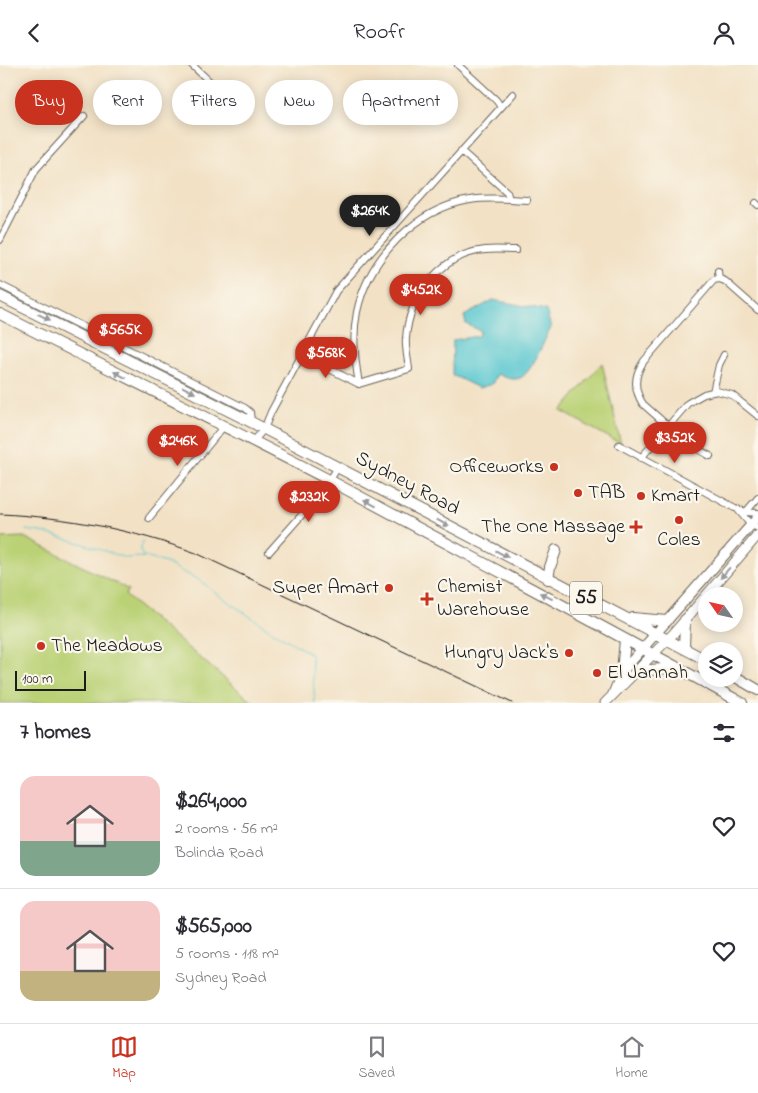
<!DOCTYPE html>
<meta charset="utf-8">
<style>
body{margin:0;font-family:"Indie Flower",sans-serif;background:#f2f2f3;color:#2b2b33;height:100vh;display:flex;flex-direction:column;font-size:19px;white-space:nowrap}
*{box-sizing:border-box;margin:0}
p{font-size:16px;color:#7c7c81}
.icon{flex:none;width:28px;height:28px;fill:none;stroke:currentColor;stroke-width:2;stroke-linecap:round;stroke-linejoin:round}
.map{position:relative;height:638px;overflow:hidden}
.drawer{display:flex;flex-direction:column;background:#fff;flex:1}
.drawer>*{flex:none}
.banner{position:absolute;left:15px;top:15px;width:500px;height:45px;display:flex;gap:10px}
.needle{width:32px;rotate:304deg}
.buttons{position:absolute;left:698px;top:522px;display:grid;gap:10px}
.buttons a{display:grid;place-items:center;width:45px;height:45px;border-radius:50%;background:#fff;box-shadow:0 2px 12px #0003;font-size:25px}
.scale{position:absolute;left:15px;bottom:12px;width:71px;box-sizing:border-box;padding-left:5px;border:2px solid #1c1c1c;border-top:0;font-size:14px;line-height:18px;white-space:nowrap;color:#1c1c1c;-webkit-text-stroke:4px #fbf7ec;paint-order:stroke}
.price{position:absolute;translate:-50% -42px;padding:0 11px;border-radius:18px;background:#c8321e;color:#fff;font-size:16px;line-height:32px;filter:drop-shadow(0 1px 2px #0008)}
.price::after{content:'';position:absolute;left:50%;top:30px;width:15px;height:11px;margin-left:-8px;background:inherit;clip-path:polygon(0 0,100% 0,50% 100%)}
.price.on{background:#222;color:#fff}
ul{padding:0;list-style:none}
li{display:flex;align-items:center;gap:15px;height:125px;padding:0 20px}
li+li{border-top:1px solid #e1e1e2}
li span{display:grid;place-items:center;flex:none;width:140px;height:100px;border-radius:15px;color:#555}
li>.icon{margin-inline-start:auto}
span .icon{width:60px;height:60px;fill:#fffc;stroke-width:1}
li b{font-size:21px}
h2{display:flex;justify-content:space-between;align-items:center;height:60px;padding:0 20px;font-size:21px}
.chip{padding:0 18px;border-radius:22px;background:#fff;box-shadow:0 2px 12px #0003;font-size:18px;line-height:45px}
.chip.on{background:#c8321e;color:#fff}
header{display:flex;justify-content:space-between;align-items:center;height:65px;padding:0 20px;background:#fff;font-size:22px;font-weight:600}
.dock{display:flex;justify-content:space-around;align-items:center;height:70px;border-top:1px solid #e1e1e2;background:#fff;font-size:14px;color:#7c7c81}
.dock a{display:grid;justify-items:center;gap:2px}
.dock .on{color:#c8321e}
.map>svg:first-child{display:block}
.green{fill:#bad175;stroke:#6b7648}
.water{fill:#5bc8d0;stroke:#3c7276}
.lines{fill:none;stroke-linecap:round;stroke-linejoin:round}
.stream{stroke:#5bc8d0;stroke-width:1}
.minor-casing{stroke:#676157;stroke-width:8}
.major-casing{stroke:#676157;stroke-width:11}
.highway-casing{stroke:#676157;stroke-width:12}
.minor{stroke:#fff;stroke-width:6}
.major{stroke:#fff;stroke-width:9}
.highway{stroke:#fff;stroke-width:10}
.rail{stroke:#1c1c1c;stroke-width:1}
.oneway{fill:#999}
.poi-dot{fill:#c8321e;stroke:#fbf7ec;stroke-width:2}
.labels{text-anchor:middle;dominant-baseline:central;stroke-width:4.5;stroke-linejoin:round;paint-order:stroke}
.shield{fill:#fbf7ec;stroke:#5f5e5a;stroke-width:1}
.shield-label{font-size:19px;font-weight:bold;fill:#1c1c1c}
.poi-label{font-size:20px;fill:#1c1c1c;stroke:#fbf7ec;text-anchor:start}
.street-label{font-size:20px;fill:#1c1c1c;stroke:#fbf7ec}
</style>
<header><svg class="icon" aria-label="back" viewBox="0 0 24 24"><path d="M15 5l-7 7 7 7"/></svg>Roofr<svg class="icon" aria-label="person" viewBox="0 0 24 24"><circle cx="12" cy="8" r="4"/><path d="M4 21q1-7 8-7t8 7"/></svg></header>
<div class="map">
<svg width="758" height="638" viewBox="0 0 758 638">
<rect width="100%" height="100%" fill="#fbf7ec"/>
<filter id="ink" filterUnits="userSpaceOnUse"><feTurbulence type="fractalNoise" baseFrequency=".02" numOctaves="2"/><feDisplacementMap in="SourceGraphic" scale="10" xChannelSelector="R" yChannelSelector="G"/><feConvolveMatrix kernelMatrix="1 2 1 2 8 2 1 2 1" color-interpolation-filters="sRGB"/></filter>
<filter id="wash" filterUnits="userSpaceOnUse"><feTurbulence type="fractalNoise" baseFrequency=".0096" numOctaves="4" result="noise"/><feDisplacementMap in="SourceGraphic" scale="20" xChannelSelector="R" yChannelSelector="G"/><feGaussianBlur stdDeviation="1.12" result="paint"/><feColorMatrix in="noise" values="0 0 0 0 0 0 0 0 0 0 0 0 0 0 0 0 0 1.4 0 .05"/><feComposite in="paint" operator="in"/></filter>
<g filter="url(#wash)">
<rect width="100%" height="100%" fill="#f2e1c5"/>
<!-- green -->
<path class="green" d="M 602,298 L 621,379 L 561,346 Z
M 24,472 L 129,525 L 125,530 L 254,638 L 0,638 L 0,473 Z"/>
<!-- water -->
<path class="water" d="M 493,235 L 546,245 L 551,263 C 544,275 532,308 520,313 C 512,316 504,312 497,309 L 492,319 L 479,323 L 452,310 L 453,275 L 479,271 L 481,266 L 466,259 L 464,251 Z"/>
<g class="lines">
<!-- stream -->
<path class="stream" d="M 26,465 L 41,467 L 74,476 L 126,493 L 145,492 L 166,498 L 199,515 L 217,529 L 270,565 L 311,589 L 315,638
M 143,476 L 140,486 L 144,492"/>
</g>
</g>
<g filter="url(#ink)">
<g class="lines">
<defs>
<path id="minor" d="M 192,0 L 223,29
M 458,0 L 496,35 L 501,42
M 461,86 L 507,127 L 509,134
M 756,138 L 758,140
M 0,175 L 36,104 L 84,51
M 718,206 L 719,214
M 0,220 L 245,343 L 250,347 L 251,357
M 302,290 L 359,319
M 359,319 C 355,295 352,271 357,247 C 368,194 415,144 470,135 C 489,132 508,134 527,135
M 359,319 L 409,304 C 408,294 405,283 406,273 C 409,232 441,189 485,185 C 495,184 506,185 516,185
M 713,327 L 719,300 L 724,290
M 253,377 L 264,364 L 271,347 L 336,226 L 513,29
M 619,380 L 735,443 L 746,447 L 758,448
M 710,391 L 686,377 L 643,339 C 633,324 634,310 644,296 L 714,215 L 719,214 L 725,216 L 758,245
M 641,393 L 688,338 L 704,329 L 717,326 L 732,330 L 758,351
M 739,446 L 751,460 L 758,463
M 744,449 L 758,433
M 149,453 L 223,362
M 269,487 L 323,426 L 338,402"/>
<path id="major" d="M 612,631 L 622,607 L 758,452
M 605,638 L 673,569 L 758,470"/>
<path id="highway" d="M 0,231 L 253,358 L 706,595
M 0,249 C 110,305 222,359 331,416 C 468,490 606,563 742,638
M 548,514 L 550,502 L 556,485
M 633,553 L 667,556
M 684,583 L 685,555
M 638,606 L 662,604 L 672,600
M 622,607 L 625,575
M 734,611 L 758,625"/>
</defs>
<!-- minor casing -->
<use href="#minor" class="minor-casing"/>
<!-- major casing -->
<use href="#major" class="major-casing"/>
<!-- highway casing -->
<use href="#highway" class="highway-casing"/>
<!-- minor -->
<use href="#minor" class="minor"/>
<!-- major -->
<use href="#major" class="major"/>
<!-- highway -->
<use href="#highway" class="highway"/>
<!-- rail -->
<path class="rail" d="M 0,449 C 68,452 133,465 196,488 L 512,638"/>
</g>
<!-- one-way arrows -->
<defs><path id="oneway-solid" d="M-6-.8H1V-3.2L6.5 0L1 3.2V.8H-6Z" transform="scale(1.25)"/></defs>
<g class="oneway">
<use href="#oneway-solid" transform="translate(44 252) rotate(26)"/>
<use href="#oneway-solid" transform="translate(120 310) rotate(-153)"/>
<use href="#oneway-solid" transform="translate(189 325) rotate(27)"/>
<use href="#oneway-solid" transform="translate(370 438) rotate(-151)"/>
<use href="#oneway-solid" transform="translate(443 458) rotate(28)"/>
<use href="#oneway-solid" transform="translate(502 489) rotate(28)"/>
<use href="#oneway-solid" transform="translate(725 508) rotate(131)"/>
<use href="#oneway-solid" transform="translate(546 531) rotate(-153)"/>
</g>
</g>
<!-- markers -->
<g class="poi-dot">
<circle cx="554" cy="402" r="5"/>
<circle cx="578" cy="428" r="5"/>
<circle cx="641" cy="431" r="5"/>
<circle cx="679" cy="455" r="5"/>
<path d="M633.5 454.5h5v5h5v5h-5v5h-5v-5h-5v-5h5z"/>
<circle cx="389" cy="523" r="5"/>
<path d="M424.5 526.5h5v5h5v5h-5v5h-5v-5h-5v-5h5z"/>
<circle cx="41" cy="581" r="5"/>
<circle cx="569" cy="588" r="5"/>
<circle cx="597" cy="608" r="5"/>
</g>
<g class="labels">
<!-- shield labels -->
<rect class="shield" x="570" y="516.5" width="32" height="33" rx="4"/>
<g class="shield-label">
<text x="586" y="533">55</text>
</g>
<!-- poi labels -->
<g class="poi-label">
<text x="544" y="402" text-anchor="end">Officeworks</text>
<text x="588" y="428">TAB</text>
<text x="651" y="431">Kmart</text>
<text x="625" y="462" text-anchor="end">The One Massage</text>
<text x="679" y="475" text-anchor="middle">Coles</text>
<text x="437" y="522">Chemist<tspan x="437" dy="23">Warehouse</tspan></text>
<text x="379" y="523" text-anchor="end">Super Amart</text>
<text x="51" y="581">The Meadows</text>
<text x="559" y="588" text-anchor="end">Hungry Jack's</text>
<text x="607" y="608">El Jannah</text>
</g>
<!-- street labels -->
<g class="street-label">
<text transform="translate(407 419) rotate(28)">Sydney Road</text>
</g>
</g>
</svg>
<div class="buttons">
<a><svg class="needle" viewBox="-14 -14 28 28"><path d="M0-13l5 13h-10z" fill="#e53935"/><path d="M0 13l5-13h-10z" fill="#7c7c81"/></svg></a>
<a><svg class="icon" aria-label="layers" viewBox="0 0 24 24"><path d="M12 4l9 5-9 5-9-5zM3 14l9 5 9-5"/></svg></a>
</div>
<div class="scale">100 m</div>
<b class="price on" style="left:370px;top:172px">$264K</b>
<b class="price" style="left:421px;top:251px">$452K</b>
<b class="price" style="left:120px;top:291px">$565K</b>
<b class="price" style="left:326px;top:314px">$568K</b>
<b class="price" style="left:675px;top:399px">$352K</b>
<b class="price" style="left:178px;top:402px">$246K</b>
<b class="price" style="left:309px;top:458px">$232K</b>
<div class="banner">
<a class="chip on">Buy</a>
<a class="chip">Rent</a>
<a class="chip">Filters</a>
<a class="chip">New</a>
<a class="chip">Apartment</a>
</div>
</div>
<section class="drawer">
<h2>7 homes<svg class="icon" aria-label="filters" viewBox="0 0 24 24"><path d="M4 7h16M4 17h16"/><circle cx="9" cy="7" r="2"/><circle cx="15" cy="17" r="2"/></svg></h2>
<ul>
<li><span style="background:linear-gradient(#f6c9c9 65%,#7fa58c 0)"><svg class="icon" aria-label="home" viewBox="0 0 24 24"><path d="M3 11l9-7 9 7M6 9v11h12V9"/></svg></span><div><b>$264,000</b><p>2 rooms · 56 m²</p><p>Bolinda Road</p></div><svg class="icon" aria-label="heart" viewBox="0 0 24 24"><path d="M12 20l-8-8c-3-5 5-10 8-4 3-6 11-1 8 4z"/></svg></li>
<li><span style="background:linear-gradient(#f6c9c9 70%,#c2b280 0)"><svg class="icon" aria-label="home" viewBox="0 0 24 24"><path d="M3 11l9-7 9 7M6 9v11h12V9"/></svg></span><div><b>$565,000</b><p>5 rooms · 118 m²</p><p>Sydney Road</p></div><svg class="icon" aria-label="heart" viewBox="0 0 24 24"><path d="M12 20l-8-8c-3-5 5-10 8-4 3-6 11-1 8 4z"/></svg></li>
</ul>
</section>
<nav class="dock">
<a class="on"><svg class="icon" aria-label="map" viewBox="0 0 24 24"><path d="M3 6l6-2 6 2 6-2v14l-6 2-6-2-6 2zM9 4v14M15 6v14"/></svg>Map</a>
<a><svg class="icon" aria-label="saved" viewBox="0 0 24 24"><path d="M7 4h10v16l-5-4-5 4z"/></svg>Saved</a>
<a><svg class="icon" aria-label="home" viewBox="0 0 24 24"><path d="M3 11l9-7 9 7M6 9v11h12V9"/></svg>Home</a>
</nav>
